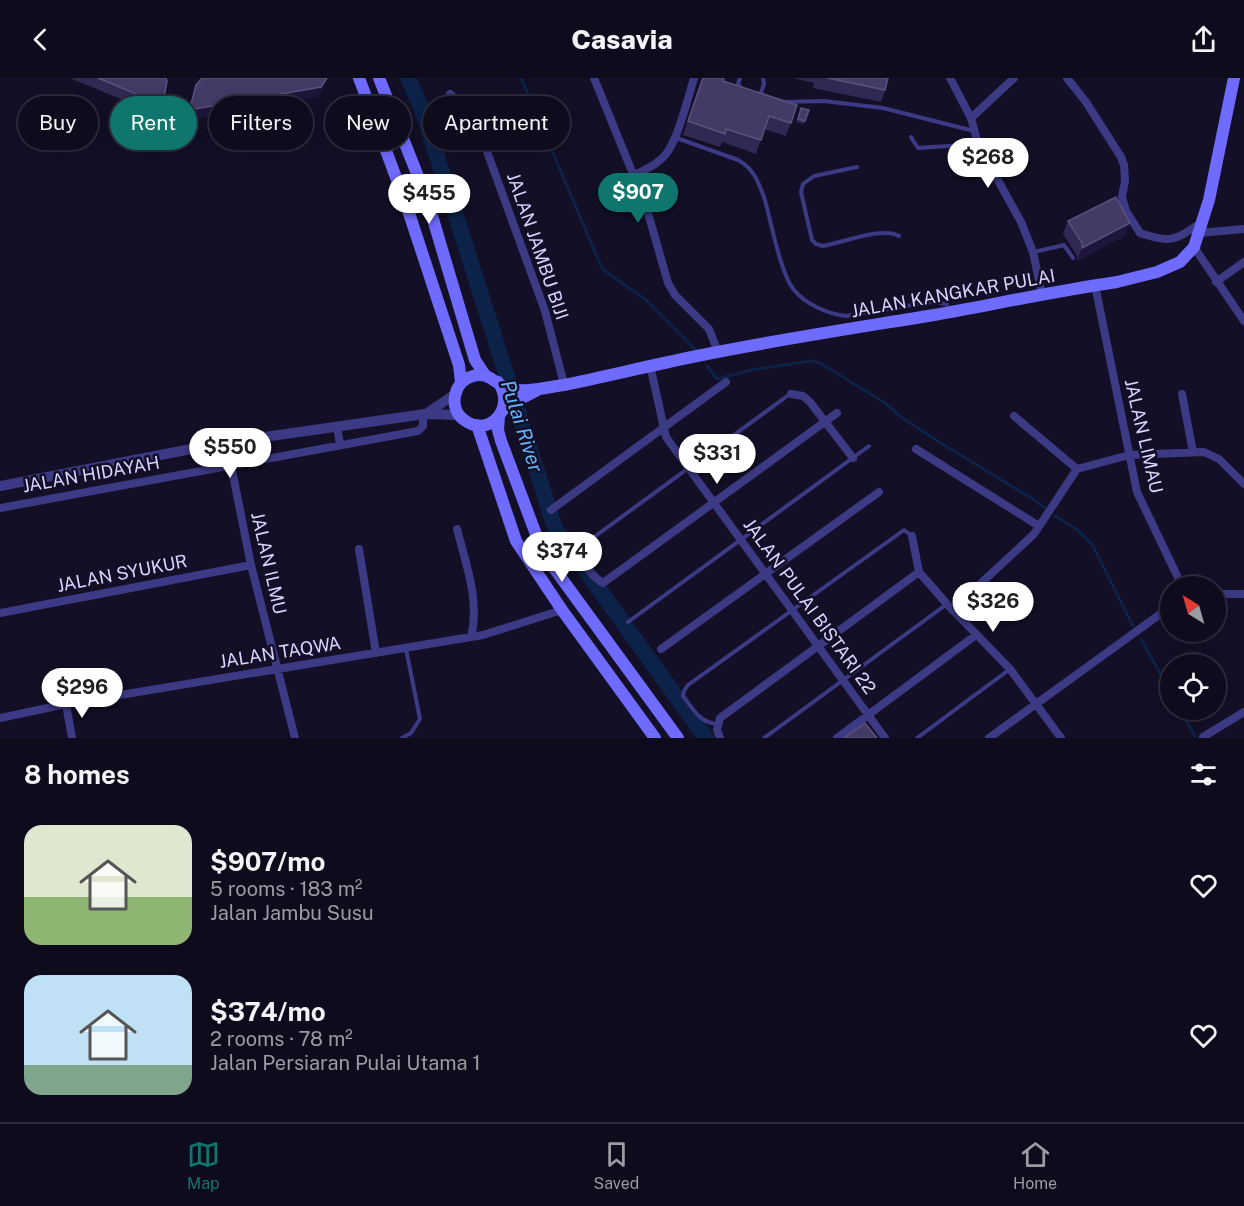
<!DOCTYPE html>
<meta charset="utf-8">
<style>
body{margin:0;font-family:"Public Sans",sans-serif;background:#1c1929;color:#f1f3f6;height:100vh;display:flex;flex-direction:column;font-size:22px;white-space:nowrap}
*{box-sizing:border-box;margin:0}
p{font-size:20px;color:#9b9ba3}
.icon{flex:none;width:33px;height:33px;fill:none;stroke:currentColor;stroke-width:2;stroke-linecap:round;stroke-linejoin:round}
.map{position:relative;height:660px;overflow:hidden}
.drawer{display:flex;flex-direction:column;background:#0e0b1c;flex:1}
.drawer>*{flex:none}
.hud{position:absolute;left:18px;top:18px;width:600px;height:54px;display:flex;gap:12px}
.needle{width:39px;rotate:323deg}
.controls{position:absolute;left:1160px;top:498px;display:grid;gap:12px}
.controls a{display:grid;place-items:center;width:66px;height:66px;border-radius:50%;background:#0e0b1c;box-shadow:0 3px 15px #0003,0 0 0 2px #2e2b3b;font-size:30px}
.price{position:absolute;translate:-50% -51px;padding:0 14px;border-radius:21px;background:#fff;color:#222;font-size:20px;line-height:39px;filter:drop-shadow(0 2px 3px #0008)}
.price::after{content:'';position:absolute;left:50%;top:36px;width:18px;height:14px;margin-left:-9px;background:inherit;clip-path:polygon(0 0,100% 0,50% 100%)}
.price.active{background:#0f766e;color:#fff}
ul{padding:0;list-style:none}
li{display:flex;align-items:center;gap:18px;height:150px;padding:0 24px}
li span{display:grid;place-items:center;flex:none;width:168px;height:120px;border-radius:18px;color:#555}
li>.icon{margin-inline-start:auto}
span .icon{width:72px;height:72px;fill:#fffc;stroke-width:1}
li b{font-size:26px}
h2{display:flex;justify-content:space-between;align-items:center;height:72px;padding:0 24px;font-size:26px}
.pill{padding:0 21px;border-radius:27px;background:#0e0b1c;box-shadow:0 3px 15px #0003,0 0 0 2px #2e2b3b;font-size:21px;line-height:54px}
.pill.active{background:#0f766e;color:#fff}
header{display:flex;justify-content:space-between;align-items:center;height:78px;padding:0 24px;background:#0e0b1c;font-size:27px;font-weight:800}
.tab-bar{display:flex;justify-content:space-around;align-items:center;height:84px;border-top:2px solid #2e2b3b;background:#0e0b1c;font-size:16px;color:#9b9ba3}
.tab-bar a{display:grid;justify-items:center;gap:3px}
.tab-bar .active{color:#0f766e}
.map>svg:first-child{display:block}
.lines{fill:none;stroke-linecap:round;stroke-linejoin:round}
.stream{stroke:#0c2248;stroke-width:3}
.river{stroke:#0c2248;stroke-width:16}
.service{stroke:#3d3a85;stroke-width:4}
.minor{stroke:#3d3a85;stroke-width:8}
.tertiary{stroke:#3d3a85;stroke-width:10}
.secondary{stroke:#6f6bff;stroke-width:12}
.wall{fill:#312854}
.shaded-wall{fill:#1d163a}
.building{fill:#433a66;stroke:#5a527e;stroke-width:1.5}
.labels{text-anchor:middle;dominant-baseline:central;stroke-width:5;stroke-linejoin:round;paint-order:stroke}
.street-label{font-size:18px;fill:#d9d4ff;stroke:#130f26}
.water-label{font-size:20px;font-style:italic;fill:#62b6ff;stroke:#130f26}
</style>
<header><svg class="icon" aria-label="back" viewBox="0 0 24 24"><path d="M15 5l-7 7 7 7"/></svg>Casavia<svg class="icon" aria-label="share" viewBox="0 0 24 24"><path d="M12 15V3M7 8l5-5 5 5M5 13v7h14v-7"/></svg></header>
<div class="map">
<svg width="1244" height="660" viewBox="0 0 1244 660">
<rect width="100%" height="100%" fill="#130f26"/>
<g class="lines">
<!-- stream -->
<path class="stream" d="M 521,0 L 601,188 L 605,193 L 646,222 L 698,274
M 707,288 L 717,301 L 751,292 L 811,283 L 820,285 L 885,325 L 901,339 L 939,364 L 1033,421 L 1045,430
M 1055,438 L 1076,451 L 1092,466 L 1133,548
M 1141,561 L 1170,613
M 1180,632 L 1196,660"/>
<!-- river -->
<path class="river" d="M 408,0 L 422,31 L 555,450 L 706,660"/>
<!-- service -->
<path class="service" d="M 740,0 L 738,6 L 743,12
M 760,18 L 764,6 L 763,0
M 781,24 L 824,23 L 883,30 L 974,53
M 674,59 L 738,82 C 754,91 758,103 764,119 C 771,142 780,195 794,212 C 805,226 828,236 846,238 L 931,224 L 947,226
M 911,59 L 918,70 L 977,66
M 857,89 L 814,98 L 803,106 L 801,114 L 812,162 L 816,166 L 823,168 C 842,165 883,148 899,158
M 1034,174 L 1064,167 L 1073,180
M 579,470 L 790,316
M 628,544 L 869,368
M 717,646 C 699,644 694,632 683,618 L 684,613 L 688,607 L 904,452 L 912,458
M 402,660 L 411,655 L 420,641 L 406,571
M 764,660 L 947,526
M 917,660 L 1010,591"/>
<!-- minor -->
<path class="minor" d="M 594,0 L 646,128 L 668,205 L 675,217 L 709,251 L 718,274
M 950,0 L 971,40 L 978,66 L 1021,144 L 1033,174 L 1042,217
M 1067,0 L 1086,24 L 1121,79 L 1124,87 L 1125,103 L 1122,119 L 1126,133 L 1140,155 C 1172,166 1175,162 1202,144
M 450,16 L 473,38 L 485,68 L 545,233 L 564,306
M 971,40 L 1014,0
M 634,97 C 645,92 658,86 666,76 C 678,61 688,20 694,0
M 1199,155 L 1244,151
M 1194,169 L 1244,243
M 1216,204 L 1244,184
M 1095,207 L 1137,414 L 1182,508
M 650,287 L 666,359 L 885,660
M 791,316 L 803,318 L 810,324 L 853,380
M 1182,316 L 1193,374
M 1014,338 L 1077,391
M 337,349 L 340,366
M 916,371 L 1039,448
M 231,387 L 251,487 L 295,660
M 0,430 L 418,353 L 423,348 L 423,336
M 551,432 L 726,304
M 457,451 C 466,486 480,523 471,559
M 912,458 L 919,494 L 947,526 L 1010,591 L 1061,660
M 579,470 C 578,482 593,499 603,505 L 837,335
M 359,471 L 376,575
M 1215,516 L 1244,516
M 952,532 L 1034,456 L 1077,391 L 1129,377 L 1204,374 L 1219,381 L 1244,406
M 0,535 L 251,487
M 661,571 L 879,414
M 66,626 L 72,660
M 0,640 L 66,626 L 483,557 L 562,532
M 1203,659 L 1244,634
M 720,660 L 717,652 L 720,640 L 919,494
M 837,660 L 976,557
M 989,660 L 1170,529"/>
<!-- tertiary -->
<path class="tertiary" d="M 426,336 L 455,316
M 0,408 L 222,365 L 425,336 L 459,337"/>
<!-- secondary -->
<path class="secondary" d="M 359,0 L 407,129 L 459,287 L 461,304
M 379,0 L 427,121 L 475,282 L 485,297
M 498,304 C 517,330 488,362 463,341 C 448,329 454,303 473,298 C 489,293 496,307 509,311 C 525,315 548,309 564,307 C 608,298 652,287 697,278 C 775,262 855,250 934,237 C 995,226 1056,213 1117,204 L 1157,194 L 1180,184 L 1194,169 L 1209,122 L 1234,0
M 503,332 L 512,325 L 536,313
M 499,338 L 498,352 L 501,363 L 543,475 L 678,660
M 477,347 L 516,463 L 562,532 L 655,660"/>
</g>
<!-- wall -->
<path class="wall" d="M 70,0 L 166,0 L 160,30 L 152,34 Z
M 702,0 L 723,3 L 797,27 L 786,58 L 764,51 L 756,76 L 722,64 L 720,69 L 683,57 Z
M 793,0 L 888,0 L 885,12 L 881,24 L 813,10 L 814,5 Z
M 196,7 L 323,10 L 317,19 L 192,41 L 187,36 Z
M 801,30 L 809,32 L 804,46 L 796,44 Z
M 1068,143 L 1125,158 L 1077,183 L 1077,178 L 1063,156 Z"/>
<!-- shaded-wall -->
<path class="shaded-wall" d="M 327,0 L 323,10 L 317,19 L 192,41 L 195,31 Z
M 164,20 L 160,30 L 152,34 L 155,24 Z
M 1130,145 L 1125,158 L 1077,183 L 1082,170 Z"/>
<!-- building -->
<path class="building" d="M 98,0 L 166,0 L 167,3 L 164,20 L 155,24 Z
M 202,0 L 327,0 L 321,9 L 195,31 L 191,26 L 196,7 Z
M 703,0 L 724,0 L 723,3 L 797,27 L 791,45 L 769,38 L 761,62 L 726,51 L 725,56 L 688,43 Z
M 828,0 L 888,0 L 885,12 Z
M 801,30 L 809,32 L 805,43 L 798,41 Z
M 1116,119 L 1130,145 L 1082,170 L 1082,165 L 1068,143 Z
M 865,645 L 877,660 L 844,660 Z"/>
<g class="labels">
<!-- street labels -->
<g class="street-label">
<text transform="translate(538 168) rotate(71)">JALAN JAMBU BIJI</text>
<text transform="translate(953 215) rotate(-10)">JALAN KANGKAR PULAI</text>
<text transform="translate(1144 358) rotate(77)">JALAN LIMAU</text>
<text transform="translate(91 396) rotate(-10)">JALAN HIDAYAH</text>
<text transform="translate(269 485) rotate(77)">JALAN ILMU</text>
<text transform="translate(122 495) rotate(-11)">JALAN SYUKUR</text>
<text transform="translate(810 528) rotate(54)">JALAN PULAI BISTARI 22</text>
<text transform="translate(280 574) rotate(-9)">JALAN TAQWA</text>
</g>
<!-- water labels -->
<g class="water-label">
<text transform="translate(522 348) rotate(72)">Pulai River</text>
</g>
</g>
</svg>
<div class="controls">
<a><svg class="needle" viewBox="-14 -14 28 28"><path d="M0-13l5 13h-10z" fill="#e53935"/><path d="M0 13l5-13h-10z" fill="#9b9ba3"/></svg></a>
<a><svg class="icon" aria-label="locate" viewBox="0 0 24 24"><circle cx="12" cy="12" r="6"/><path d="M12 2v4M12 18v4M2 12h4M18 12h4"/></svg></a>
</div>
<b class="price" style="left:988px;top:111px">$268</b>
<b class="price active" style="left:638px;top:146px">$907</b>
<b class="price" style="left:429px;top:147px">$455</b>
<b class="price" style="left:230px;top:401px">$550</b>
<b class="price" style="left:717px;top:407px">$331</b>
<b class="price" style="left:562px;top:505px">$374</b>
<b class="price" style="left:993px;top:555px">$326</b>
<b class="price" style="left:82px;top:641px">$296</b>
<div class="hud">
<a class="pill">Buy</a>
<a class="pill active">Rent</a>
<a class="pill">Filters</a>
<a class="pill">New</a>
<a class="pill">Apartment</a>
</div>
</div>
<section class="drawer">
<h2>8 homes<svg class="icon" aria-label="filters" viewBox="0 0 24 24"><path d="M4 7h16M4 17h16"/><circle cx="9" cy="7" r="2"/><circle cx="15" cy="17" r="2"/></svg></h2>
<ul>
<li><span style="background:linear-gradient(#dfe7d0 60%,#8fb573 0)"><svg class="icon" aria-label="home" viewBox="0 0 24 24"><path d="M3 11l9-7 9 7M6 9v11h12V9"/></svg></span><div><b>$907/mo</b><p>5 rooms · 183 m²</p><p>Jalan Jambu Susu</p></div><svg class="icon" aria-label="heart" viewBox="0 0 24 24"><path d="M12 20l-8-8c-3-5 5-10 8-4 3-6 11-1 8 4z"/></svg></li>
<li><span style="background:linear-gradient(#bfe0f5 75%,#7fa58c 0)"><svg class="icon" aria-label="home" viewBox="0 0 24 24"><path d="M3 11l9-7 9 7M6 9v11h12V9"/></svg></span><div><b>$374/mo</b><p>2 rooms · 78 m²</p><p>Jalan Persiaran Pulai Utama 1</p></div><svg class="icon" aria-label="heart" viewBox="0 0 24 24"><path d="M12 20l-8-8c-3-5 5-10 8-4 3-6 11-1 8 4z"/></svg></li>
</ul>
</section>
<nav class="tab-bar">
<a class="active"><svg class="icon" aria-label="map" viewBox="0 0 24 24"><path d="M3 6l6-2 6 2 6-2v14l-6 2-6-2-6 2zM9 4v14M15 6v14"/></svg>Map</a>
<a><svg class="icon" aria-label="saved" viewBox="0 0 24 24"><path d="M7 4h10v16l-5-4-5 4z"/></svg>Saved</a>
<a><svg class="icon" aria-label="home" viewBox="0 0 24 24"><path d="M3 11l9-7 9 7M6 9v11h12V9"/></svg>Home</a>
</nav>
